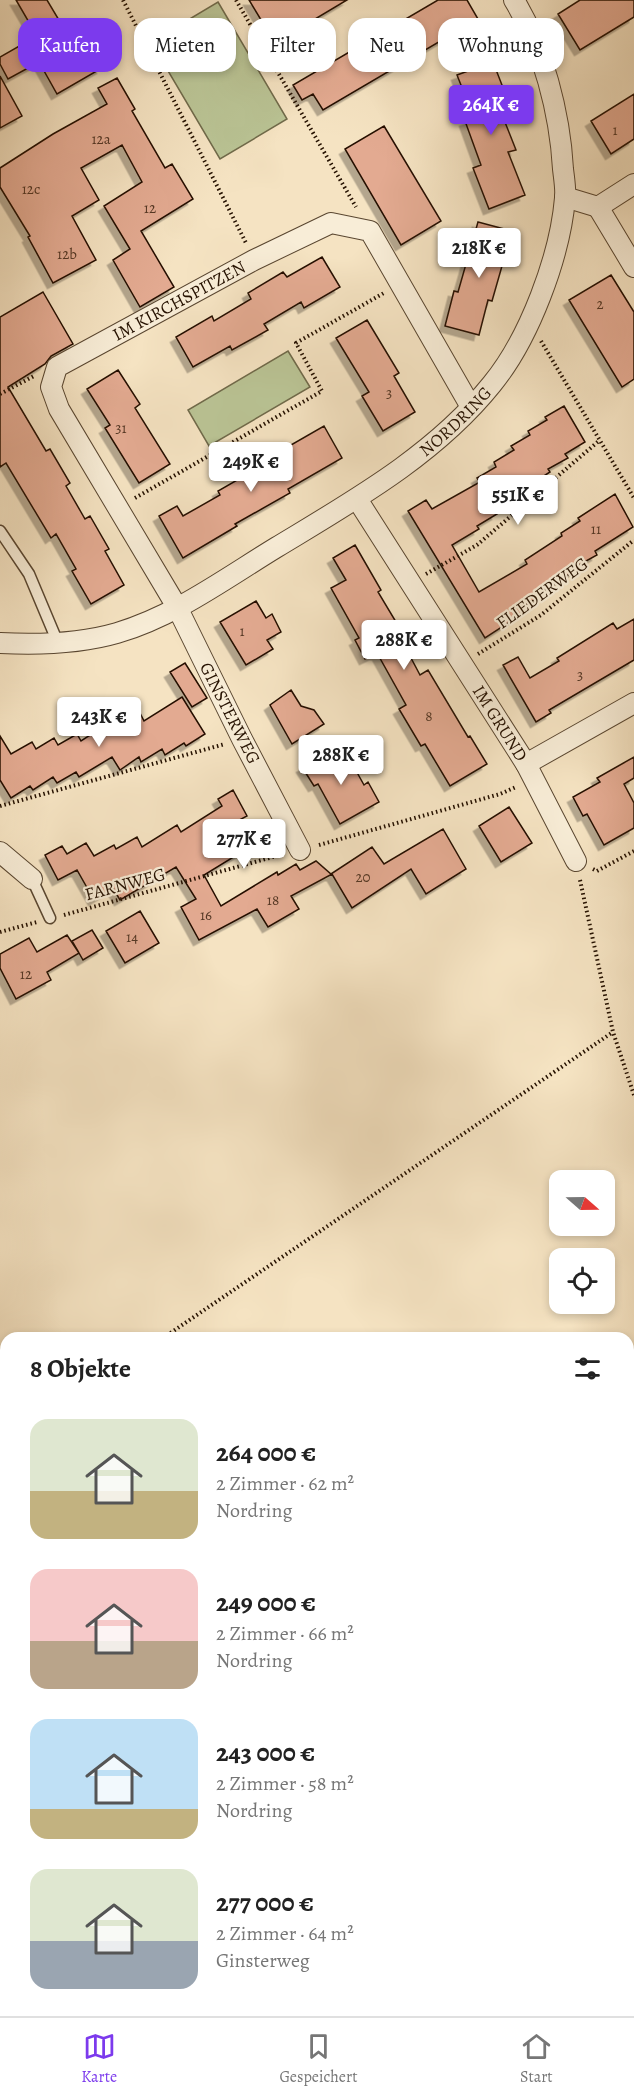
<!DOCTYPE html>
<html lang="de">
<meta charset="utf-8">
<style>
body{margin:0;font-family:Alegreya,serif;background:#f6f6f6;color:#222;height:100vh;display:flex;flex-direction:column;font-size:22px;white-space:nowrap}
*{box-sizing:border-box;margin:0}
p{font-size:20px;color:#767676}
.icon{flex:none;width:33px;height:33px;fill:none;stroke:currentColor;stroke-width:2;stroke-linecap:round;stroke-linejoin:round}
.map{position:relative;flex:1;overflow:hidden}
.panel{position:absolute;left:0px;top:1332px;width:634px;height:684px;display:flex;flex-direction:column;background:#fff;border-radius:18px 18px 0 0;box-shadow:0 3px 9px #0003}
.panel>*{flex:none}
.top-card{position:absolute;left:18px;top:18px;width:598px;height:54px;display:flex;gap:12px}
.needle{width:39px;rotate:110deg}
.buttons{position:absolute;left:549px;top:1170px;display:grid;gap:12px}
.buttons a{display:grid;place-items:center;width:66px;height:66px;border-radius:12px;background:#fff;box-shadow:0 3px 9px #0003;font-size:30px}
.price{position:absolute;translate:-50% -51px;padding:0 14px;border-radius:6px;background:#fff;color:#222;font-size:20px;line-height:39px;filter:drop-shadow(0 2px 3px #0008)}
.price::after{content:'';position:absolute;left:50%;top:36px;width:18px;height:14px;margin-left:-9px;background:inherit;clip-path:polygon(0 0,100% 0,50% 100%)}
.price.on{background:#7c3aed;color:#fff}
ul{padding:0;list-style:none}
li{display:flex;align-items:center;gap:18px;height:150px;padding:0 30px}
li span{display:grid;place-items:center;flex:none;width:168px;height:120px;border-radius:18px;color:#555}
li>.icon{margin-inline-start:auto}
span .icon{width:72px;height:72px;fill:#fffc;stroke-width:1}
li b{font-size:26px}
h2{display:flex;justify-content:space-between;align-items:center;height:72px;padding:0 30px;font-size:26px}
.pill{padding:0 21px;border-radius:18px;background:#fff;box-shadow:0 3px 9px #0003;font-size:21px;line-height:54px}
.pill.on{background:#7c3aed;color:#fff}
.menu{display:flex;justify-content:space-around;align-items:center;height:84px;border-top:2px solid #e0e0e0;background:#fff;font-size:16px;color:#767676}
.menu a{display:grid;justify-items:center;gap:3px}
.menu .on{color:#7c3aed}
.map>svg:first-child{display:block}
.green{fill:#bac495;stroke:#706a4a;stroke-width:1.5}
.building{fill:#e3aa91;stroke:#251100;stroke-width:1.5;filter:url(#shadow)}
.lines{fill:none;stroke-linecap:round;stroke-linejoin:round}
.service-casing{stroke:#594630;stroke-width:13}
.minor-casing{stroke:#594630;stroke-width:22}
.primary-casing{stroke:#251100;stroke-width:34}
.path{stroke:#251100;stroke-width:4;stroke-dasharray:1.5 3;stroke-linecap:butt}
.service{stroke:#f8edd7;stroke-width:10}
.minor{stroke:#f8edd7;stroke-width:20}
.primary{stroke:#eac281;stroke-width:32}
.labels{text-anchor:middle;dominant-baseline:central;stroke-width:4.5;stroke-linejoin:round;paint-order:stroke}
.number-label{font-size:15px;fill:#543724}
.street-label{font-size:18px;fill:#251100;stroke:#f8edd7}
</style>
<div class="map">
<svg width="634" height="2016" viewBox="0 0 634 2016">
<defs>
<filter id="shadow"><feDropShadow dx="-5.5" dy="5.5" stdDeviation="0" flood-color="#0004"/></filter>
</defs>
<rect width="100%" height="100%" fill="#f5e3c2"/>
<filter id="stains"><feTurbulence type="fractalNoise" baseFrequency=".00333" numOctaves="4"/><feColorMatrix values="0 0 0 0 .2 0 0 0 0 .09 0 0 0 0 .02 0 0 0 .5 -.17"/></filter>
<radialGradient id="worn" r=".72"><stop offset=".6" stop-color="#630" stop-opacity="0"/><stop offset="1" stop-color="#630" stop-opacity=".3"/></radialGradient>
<!-- green -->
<path class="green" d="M 218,2 L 287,119 L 220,159 L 151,42 Z
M 288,351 L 310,387 L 209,446 L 188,410 Z"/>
<!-- building -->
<path class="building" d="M 16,0 L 47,0 L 66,32 L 77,25 L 102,68 L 57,94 L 39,62 L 8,79 L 0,64 L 0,57 L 37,36 Z
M 249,0 L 347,0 L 275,43 Z
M 438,0 L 467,0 L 478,19 L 323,110 L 313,94 L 302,100 L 293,85 Z
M 580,0 L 634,0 L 634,17 L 580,50 L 558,14 Z
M 493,62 L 509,103 L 499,107 L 516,150 L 508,152 L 525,195 L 489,209 L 473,168 L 481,165 L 465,121 L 474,118 L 457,75 Z
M 0,76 L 22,116 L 0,128 Z
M 117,78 L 135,109 L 132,111 L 165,168 L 172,164 L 193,199 L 141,231 L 174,287 L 140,307 L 113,260 L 130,249 L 104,206 L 142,182 L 122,145 L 81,168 L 99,200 L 72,216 L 96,260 L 53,283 L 28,237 L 30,236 L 0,187 L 0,168 L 53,134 L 107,104 L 98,88 Z
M 634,94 L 634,139 L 611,154 L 591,121 Z
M 384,126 L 441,221 L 401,245 L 345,149 Z
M 478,222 L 512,231 L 492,301 L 488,300 L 479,335 L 445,326 L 454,291 L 458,292 Z
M 322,257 L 340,287 L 304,308 L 301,302 L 264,324 L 268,330 L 232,350 L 230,346 L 193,367 L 176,337 L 212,316 L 214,321 L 251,299 L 248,293 L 283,272 L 287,277 Z
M 611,275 L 634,312 L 634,379 L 622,387 L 569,300 Z
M 43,292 L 73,344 L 51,356 L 45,364 L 8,387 L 46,451 L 50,449 L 70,483 L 66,486 L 85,519 L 90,516 L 109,549 L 105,551 L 124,585 L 91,604 L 72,571 L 76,569 L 56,534 L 51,538 L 6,463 L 0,467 L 0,317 Z
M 367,320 L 399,373 L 394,376 L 415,412 L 383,431 L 362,396 L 369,392 L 336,338 Z
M 118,370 L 140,404 L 135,408 L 170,464 L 139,483 L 105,428 L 110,425 L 87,389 Z
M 564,406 L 585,442 L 565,454 L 568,458 L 548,469 L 550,472 L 512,497 L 514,500 L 495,511 L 497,514 L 477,526 L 479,529 L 452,545 L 479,592 L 527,564 L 525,560 L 562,536 L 561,533 L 580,521 L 578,518 L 615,494 L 633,527 L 595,551 L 597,555 L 577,566 L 579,568 L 542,591 L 544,594 L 522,607 L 525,612 L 485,638 L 408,511 L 426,500 L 432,509 L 480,482 L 477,478 L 496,467 L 494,462 L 514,450 L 511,446 L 530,435 L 528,431 L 547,420 L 545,417 Z
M 324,426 L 342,458 L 288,489 L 290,493 L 235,524 L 237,526 L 183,558 L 159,516 L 177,506 L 183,516 L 220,495 L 218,491 L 272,460 L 270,457 Z
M 355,545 L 381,590 L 378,592 L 405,637 L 401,639 L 420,675 L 428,670 L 468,737 L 470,736 L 487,764 L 450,786 L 425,744 L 421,746 L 399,709 L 406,705 L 377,653 L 365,659 L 355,640 L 359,638 L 331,588 L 346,580 L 333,558 Z
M 256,601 L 266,618 L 272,614 L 281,632 L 267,640 L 273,649 L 246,665 L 220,622 Z
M 634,619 L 634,660 L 549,710 L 551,713 L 536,722 L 503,665 L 518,657 L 530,678 L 559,661 L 557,658 L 613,623 L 617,629 Z
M 185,663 L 207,698 L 192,707 L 170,672 Z
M 291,690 L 301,706 L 314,710 L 324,724 L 292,744 L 270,705 Z
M 182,697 L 205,734 L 186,746 L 184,743 L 165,755 L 162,749 L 141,762 L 139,757 L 120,770 L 112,757 L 79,777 L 76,772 L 57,783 L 53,777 L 33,790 L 30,786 L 11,798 L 0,780 L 0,736 L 11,754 L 32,742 L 36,749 L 54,738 L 58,745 L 77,734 L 81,741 L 115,719 L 119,726 L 140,713 L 144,721 Z
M 344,749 L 364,785 L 368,782 L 379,802 L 340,824 L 318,784 L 314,786 L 302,767 Z
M 634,757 L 634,778 L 624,784 L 634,803 L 634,828 L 604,845 L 587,814 L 583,816 L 573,797 L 600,782 L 597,778 Z
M 233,790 L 247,816 L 230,825 L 245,850 L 204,875 L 221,906 L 277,872 L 278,875 L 296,864 L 300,870 L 316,861 L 331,874 L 372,847 L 384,864 L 443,829 L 466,869 L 426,894 L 411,869 L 352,908 L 332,874 L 291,896 L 299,909 L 268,927 L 257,909 L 199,940 L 181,907 L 196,899 L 176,867 L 120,900 L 113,888 L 94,900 L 77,870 L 58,880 L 45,855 L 62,846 L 67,854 L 86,843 L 94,856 L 114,845 L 116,849 L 137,837 L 142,847 L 177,825 L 181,832 L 222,806 L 218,799 Z
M 509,807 L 532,843 L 501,862 L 479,826 Z
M 140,911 L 159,943 L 125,963 L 106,931 Z
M 92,930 L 103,948 L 83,960 L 79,953 L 47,972 L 51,980 L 16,999 L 0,968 L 0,954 L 29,938 L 37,952 L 67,935 L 79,953 L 72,941 Z"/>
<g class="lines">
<defs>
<path id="service" d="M 0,531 L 29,574 L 58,643
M 32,879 L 50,918"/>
<g id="minor">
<path d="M 565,197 L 598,207 L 634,184"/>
<path d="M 598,207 L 634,267"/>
<path id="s1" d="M 357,499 L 526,764 L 576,861"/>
<path id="s2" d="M 0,643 C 39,645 79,644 117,633 C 175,616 226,578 277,547 C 353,501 435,455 492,384 C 529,339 560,257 565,198 C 566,189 564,178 563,169 C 560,114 543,47 514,0"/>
<path d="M 526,764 L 634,703"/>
<path id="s3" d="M 300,850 L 242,739 L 177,607 L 59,409 L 51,387 L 57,367 L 254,260 L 331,223 L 370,231 L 471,407"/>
<path d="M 0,852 L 32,879"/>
</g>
<path id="primary" d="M 0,1787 L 6,1789
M 628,1860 L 634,1860"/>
</defs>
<!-- service casing -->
<use href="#service" class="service-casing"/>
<!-- minor casing -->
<use href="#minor" class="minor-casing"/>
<!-- primary casing -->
<use href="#primary" class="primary-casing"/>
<!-- path -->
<path class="path" d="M 123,0 L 246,243
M 236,0 L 356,207
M 541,341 L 634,498
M 0,394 L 34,376
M 135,498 L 322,391 L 296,343 L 384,293
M 426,574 L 477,545 L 600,440
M 478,654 L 541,615 L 634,540
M 0,806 L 225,744
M 319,845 L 500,794 L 516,787
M 593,869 L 597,871 L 634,851
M 580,880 L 613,1032 L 634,1095
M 64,915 L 280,855
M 0,932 L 37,922
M 163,1338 L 613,1032
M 0,1448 L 6,1458
M 0,1726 L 6,1728
M 628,1809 L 634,1809
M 0,1851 L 6,1852
M 628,1908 L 634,1909
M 0,1977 L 6,1981
M 49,2010 L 58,2016"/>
<!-- service -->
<use href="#service" class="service"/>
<!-- minor -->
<use href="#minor" class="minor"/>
<!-- primary -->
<use href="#primary" class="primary"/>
</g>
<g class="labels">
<!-- number labels -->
<g class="number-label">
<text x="615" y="130">1</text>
<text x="101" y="139">12a</text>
<text x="31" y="189">12c</text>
<text x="150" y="208">12</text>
<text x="67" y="254">12b</text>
<text x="600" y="304">2</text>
<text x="389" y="393">3</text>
<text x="121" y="428">31</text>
<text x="596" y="529">11</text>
<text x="242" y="631">1</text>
<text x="580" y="675">3</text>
<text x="429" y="716">8</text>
<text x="363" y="877">20</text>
<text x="273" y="900">18</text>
<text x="206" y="915">16</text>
<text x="132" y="937">14</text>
<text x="26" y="974">12</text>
</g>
<!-- street labels -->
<g class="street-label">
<text stroke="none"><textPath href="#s3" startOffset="686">IM KIRCHSPITZEN</textPath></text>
<text stroke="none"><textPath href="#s2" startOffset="519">NORDRING</textPath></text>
<text transform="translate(542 593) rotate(-36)">FLIEDERWEG</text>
<text transform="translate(230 713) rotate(63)">GINSTERWEG</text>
<text stroke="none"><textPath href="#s1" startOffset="266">IM GRUND</textPath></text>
<text transform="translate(125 884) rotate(-15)">FARNWEG</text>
</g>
</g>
<rect width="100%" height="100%" filter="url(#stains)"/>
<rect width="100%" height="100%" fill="url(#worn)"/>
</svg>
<div class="buttons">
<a><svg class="needle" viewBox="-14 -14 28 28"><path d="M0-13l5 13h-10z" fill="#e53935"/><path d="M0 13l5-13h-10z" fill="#767676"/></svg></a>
<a><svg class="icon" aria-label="locate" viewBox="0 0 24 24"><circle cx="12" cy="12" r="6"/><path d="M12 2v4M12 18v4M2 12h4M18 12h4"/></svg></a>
</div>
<b class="price on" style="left:491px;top:136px">264K €</b>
<b class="price" style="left:479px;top:279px">218K €</b>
<b class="price" style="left:251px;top:493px">249K €</b>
<b class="price" style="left:518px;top:526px">551K €</b>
<b class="price" style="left:404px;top:671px">288K €</b>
<b class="price" style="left:99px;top:748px">243K €</b>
<b class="price" style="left:341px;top:786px">288K €</b>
<b class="price" style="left:244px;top:870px">277K €</b>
<div class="top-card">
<a class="pill on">Kaufen</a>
<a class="pill">Mieten</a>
<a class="pill">Filter</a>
<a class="pill">Neu</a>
<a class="pill">Wohnung</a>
</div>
<section class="panel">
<h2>8 Objekte<svg class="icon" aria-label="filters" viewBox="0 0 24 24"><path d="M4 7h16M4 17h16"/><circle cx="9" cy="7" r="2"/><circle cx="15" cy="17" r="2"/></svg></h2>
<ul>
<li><span style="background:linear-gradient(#dfe7d0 60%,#c2b280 0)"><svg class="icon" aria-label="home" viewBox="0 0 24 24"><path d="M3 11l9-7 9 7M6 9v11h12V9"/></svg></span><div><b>264 000 €</b><p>2 Zimmer · 62 m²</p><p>Nordring</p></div></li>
<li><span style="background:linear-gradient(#f6c9c9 60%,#b9a48a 0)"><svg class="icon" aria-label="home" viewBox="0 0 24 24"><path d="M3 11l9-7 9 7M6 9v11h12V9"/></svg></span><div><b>249 000 €</b><p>2 Zimmer · 66 m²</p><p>Nordring</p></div></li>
<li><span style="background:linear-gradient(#bfe0f5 75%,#c2b280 0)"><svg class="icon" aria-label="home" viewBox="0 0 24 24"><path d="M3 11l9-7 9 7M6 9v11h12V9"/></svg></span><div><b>243 000 €</b><p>2 Zimmer · 58 m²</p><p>Nordring</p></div></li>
<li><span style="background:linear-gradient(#dfe7d0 60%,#9aa5b1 0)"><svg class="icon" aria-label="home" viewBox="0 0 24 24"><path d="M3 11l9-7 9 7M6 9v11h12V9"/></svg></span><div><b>277 000 €</b><p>2 Zimmer · 64 m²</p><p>Ginsterweg</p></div></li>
</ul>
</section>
</div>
<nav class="menu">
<a class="on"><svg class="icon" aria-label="map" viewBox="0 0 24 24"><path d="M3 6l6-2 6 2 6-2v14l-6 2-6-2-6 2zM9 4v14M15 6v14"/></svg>Karte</a>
<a><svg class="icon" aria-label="saved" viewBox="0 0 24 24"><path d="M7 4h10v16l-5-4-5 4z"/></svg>Gespeichert</a>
<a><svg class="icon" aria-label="home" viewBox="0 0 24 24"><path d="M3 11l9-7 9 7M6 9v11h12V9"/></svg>Start</a>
</nav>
